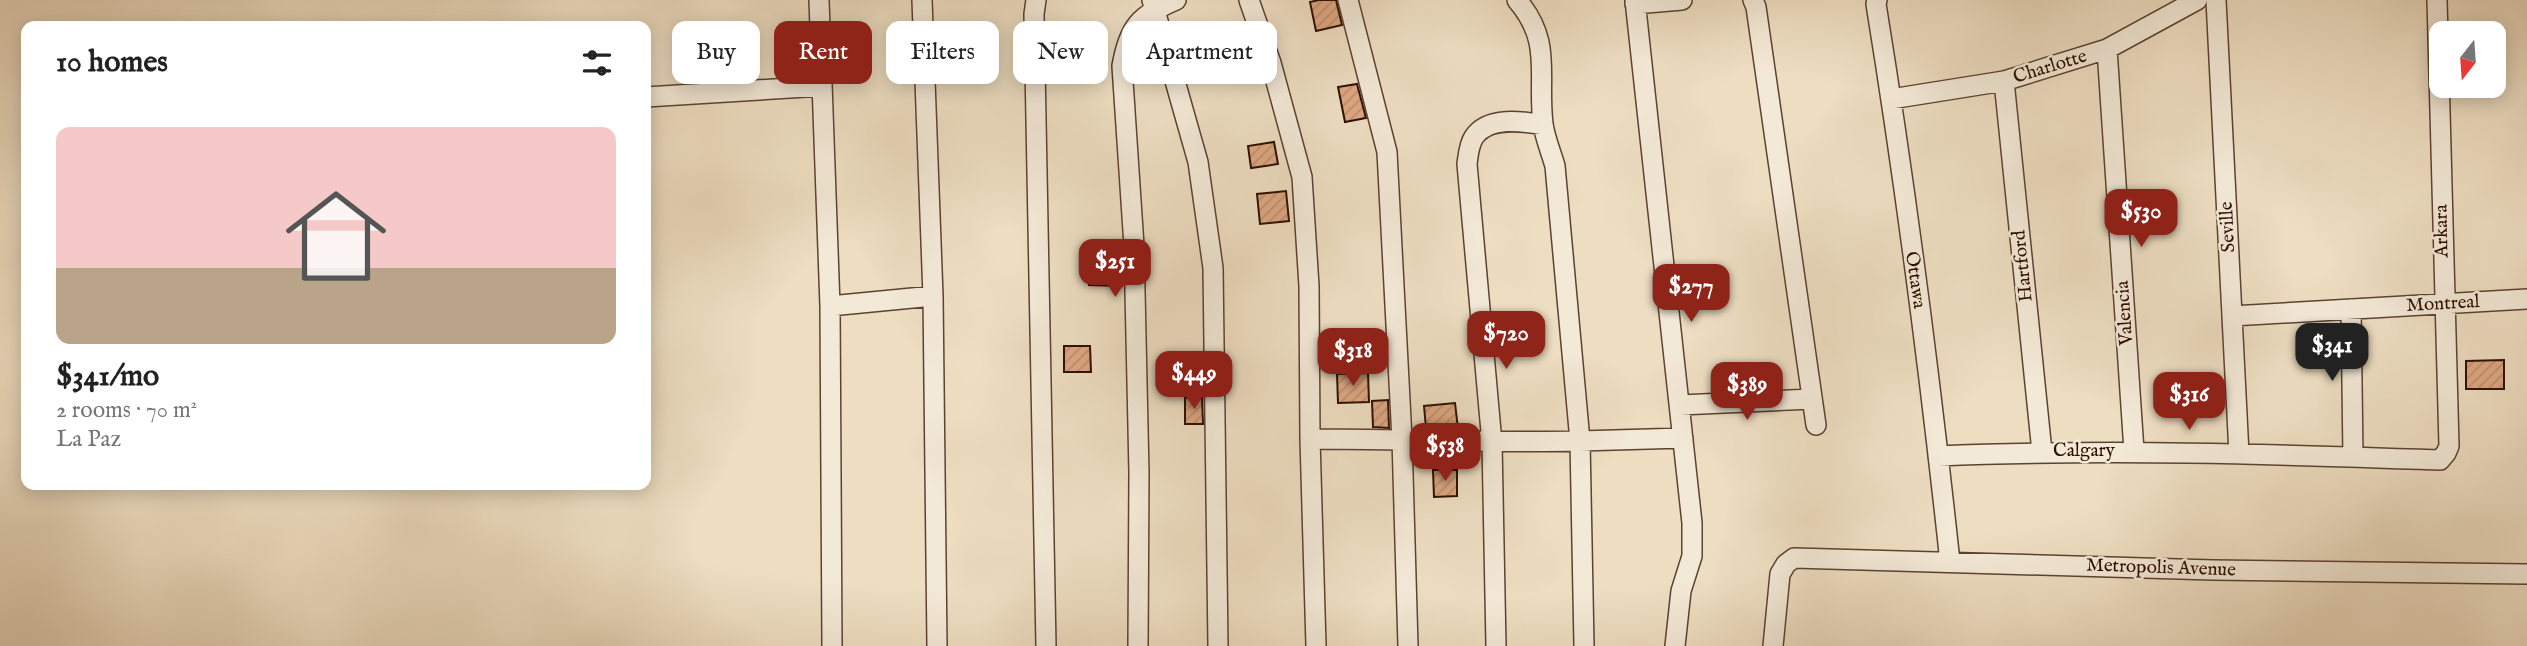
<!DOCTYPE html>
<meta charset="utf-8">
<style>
body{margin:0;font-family:"IM FELL English",serif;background:#f2f2f2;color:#222;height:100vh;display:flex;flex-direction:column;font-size:26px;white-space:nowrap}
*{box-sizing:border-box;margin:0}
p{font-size:23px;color:#767676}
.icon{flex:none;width:38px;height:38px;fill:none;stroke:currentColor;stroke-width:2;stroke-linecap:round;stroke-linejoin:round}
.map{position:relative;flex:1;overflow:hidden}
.details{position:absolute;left:21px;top:21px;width:630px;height:469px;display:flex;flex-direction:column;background:#fff;border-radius:14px;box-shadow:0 4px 18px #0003}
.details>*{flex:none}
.guide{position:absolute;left:672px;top:21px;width:665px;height:63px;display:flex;gap:14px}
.needle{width:46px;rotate:197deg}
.buttons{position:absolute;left:2429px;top:21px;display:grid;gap:14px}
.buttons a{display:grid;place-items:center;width:77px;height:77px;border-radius:14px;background:#fff;box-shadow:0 4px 18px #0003;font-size:35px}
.price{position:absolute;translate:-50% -60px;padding:0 16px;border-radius:14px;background:#8f2418;color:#fff;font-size:23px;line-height:46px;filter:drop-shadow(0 2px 4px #0008)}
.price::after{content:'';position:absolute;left:50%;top:42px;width:21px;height:16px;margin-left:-10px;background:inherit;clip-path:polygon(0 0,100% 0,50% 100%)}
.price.active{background:#222;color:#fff}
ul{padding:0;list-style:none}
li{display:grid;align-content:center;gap:14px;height:371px;padding:0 35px}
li+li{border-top:2px solid #e0e0e0}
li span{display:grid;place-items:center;height:217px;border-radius:14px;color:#555}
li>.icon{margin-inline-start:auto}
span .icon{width:126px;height:126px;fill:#fffc;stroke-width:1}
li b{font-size:30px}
h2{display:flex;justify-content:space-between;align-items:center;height:84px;padding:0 35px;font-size:30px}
.chip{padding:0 24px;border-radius:14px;background:#fff;box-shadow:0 4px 18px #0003;font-size:24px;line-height:63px}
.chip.active{background:#8f2418;color:#fff}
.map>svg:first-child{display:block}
.building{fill:url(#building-hatch);stroke:#2d0f00;stroke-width:2}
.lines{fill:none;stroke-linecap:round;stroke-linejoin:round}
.street-casing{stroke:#5d4230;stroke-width:22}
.street{stroke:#f3e9d7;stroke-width:19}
.labels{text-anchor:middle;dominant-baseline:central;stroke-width:5;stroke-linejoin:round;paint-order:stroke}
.street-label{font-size:19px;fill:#2d0f00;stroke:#f3e9d7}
</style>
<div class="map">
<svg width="2527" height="646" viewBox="0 0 2527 646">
<defs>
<pattern id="building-hatch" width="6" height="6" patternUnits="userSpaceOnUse" patternTransform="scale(1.75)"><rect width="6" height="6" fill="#dda782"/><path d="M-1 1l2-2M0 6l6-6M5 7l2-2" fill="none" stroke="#be8f6e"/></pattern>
</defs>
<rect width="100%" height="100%" fill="#edddc1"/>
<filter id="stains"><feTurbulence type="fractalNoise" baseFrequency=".00286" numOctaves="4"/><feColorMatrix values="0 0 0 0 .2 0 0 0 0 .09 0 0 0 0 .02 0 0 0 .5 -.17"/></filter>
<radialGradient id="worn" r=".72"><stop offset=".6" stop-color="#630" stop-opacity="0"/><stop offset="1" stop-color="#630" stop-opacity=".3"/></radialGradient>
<!-- building -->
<path class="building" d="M 1319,0 L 1336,0 L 1342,25 L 1316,31 L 1310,2 Z
M 1357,84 L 1366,118 L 1345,122 L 1338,87 Z
M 1274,142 L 1278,164 L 1251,168 L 1248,146 Z
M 1286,191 L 1289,221 L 1260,224 L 1257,194 Z
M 1090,259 L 1122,259 L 1122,286 L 1089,285 Z
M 1064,346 L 1090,346 L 1091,372 L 1064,372 Z
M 2504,360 L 2504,389 L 2466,389 L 2466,361 Z
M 1368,373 L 1369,402 L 1338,403 L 1337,374 Z
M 1185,397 L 1202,398 L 1203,424 L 1185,424 Z
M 1388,400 L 1389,428 L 1373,427 L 1372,401 Z
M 1455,403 L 1458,429 L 1426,428 L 1424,406 Z
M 1433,470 L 1457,470 L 1457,496 L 1434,497 Z"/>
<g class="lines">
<defs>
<path id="street" d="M 819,0 L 830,306 L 832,646
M 922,0 L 933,296
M 1036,0 L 1034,14 L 1046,646
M 1152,0 L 1198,162 L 1213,268 L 1218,646
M 1249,0 L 1271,63 L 1302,177 L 1309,286 L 1310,439 L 1316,646
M 1348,0 L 1387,152 L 1402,439 L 1408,646
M 1517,0 C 1553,42 1537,74 1543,124 C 1545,138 1551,152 1555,166 L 1580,441 L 1683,438
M 1635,0 L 1692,523 L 1692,556 L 1681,591 L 1675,646
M 1753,0 L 1756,7 L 1816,425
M 1877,0 L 1876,4 C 1906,189 1930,376 1950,562
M 2216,0 L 2239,454
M 1635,4 L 1682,0
M 2107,49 L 2134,451
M 2004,81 L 2042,452
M 646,97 L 822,86
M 1891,99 L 2004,81 L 2107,49 L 2197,0
M 830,306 L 933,296 L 937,646
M 2351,309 L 2353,457
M 2232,316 L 2527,299
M 1680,405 L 1812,399
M 1310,439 C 1400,439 1490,443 1580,441 L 1584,646
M 1938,456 C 2106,449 2272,454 2440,460 L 2446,453 L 2449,446 L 2437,0
M 1138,646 L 1139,473 L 1134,246 L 1122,66 C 1129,26 1139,16 1176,0
M 1496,646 L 1492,443 L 1467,164 C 1468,156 1469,144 1474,137 C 1488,116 1522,121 1543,125
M 1773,646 L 1780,574 L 1786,564 L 1794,558 L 2213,570 L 2527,574"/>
</defs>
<!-- street casing -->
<use href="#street" class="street-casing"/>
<!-- street -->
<use href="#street" class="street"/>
</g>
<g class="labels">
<!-- street labels -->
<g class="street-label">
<text transform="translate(2050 67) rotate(-17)">Charlotte</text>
<text transform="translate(2228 227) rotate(-93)">Seville</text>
<text transform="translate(2442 231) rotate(-91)">Arkara</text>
<text transform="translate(2023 266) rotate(-96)">Hartford</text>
<text transform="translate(1915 280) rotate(82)">Ottawa</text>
<text transform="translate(2443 304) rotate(-3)">Montreal</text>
<text transform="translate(2125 313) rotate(-94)">Valencia</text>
<text x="2084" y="451">Calgary</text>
<text transform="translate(2161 568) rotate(2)">Metropolis Avenue</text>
</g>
</g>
<rect width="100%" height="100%" filter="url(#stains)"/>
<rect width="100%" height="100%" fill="url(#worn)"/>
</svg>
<div class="buttons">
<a><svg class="needle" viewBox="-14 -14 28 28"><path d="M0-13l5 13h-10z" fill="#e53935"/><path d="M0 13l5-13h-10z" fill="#767676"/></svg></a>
</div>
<b class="price" style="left:2141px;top:249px">$530</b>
<b class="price" style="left:1115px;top:299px">$251</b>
<b class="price" style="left:1691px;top:324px">$277</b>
<b class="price" style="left:1506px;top:371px">$720</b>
<b class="price active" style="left:2332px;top:383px">$341</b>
<b class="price" style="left:1353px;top:388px">$318</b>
<b class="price" style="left:1194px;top:411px">$449</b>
<b class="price" style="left:1747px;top:422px">$389</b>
<b class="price" style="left:2189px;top:432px">$316</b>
<b class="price" style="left:1445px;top:483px">$538</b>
<div class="guide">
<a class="chip">Buy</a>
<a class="chip active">Rent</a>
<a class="chip">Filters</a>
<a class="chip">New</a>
<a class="chip">Apartment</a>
</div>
<section class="details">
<h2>10 homes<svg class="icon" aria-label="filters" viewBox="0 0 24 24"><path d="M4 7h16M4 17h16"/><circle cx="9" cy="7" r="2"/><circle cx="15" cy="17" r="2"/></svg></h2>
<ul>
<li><span style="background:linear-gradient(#f6c9c9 65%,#b9a48a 0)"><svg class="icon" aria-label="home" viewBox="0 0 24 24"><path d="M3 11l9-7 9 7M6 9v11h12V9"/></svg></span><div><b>$341/mo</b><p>2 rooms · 70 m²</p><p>La Paz</p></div></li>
</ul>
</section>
</div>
